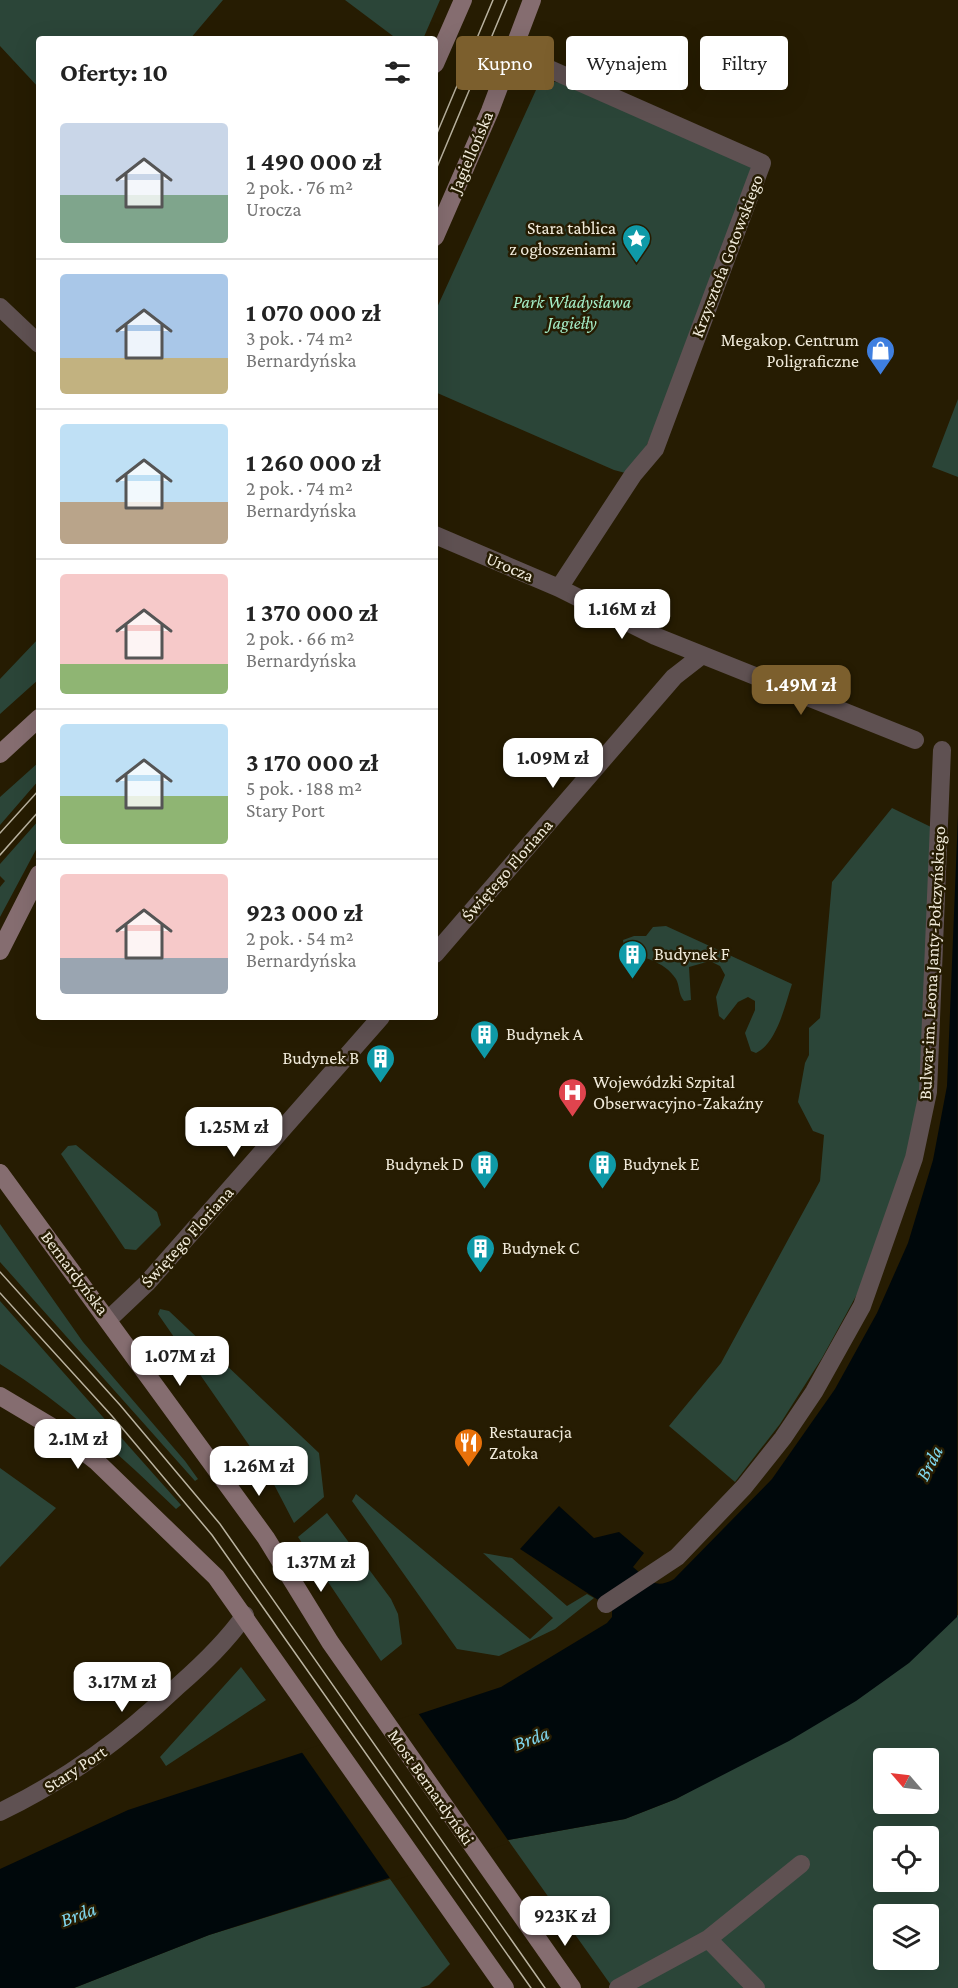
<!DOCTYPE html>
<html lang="pl">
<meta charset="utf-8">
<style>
body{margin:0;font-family:"Crimson Pro",serif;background:#f6f6f6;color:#222;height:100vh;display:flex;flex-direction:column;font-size:22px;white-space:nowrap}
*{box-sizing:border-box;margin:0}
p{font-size:20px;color:#767676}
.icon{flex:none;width:33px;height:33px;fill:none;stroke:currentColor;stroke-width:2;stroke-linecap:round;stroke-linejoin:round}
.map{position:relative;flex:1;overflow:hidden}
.panel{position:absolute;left:36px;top:36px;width:402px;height:984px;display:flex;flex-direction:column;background:#fff;border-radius:6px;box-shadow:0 6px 24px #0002}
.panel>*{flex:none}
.guide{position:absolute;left:456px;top:36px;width:411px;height:54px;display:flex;gap:12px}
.needle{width:39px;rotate:298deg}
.fabs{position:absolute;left:873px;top:1748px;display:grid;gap:12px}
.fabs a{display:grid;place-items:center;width:66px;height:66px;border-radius:6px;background:#fff;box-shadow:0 6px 24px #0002;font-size:30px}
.price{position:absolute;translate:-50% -51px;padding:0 14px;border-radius:12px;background:#fff;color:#222;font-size:20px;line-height:39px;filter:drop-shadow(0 2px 3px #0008)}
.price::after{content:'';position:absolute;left:50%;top:36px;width:18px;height:14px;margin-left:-9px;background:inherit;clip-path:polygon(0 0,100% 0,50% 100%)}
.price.on{background:#7c5f2d;color:#fff}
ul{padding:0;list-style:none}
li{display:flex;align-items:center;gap:18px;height:150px;padding:0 24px}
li+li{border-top:2px solid #e0e0e0}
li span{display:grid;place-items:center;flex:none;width:168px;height:120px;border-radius:6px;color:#555}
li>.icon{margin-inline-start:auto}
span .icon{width:72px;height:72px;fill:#fffc;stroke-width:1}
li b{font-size:26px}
h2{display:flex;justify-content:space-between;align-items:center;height:72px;padding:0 24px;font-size:26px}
.chip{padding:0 21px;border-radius:6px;background:#fff;box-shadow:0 6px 24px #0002;font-size:21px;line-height:54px}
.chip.on{background:#7c5f2d;color:#fff}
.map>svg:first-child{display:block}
.green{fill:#2b4538;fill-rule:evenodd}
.water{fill:#00080b}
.pier{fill:#261c02}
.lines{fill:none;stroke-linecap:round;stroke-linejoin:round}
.street{stroke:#5f5152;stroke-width:18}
.secondary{stroke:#856d70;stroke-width:18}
.tram{stroke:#bab3a0;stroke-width:1.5}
.labels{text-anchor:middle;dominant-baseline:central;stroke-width:5;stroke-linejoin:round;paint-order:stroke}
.street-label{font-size:18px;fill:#f0eada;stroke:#261c02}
.poi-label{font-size:18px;fill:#f0eada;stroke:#261c02;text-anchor:start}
.park-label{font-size:18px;font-style:italic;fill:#a5eec8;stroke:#261c02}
.water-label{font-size:20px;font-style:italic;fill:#81d8ef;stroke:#261c02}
</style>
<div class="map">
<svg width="958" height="1988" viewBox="0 0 958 1988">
<rect width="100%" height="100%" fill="#261c02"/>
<!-- green -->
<path class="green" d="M 0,0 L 223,0 L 190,39 L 39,39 L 39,88 L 0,46 Z
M 345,0 L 440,0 L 423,39 L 397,39 Z
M 541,79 L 605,92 L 762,163 L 708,312 L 633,475 L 614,470 L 435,392 L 435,312 Z
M 958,399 L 958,477 L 932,467 Z
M 39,638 L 39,679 L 0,714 L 0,679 Z
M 39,762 L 39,780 L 0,825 L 0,797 Z
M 892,808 L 931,827 L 920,1095 L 910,1144 L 867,1276 L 822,1358 L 780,1424 L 735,1482 L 669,1426 L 721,1363 L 820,1181 L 824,1135 L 813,1131 L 798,1102 L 805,1063 L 809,1055 L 809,1028 L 820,1018 L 832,882 Z
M 39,820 L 39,844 L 0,917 L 0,887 L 5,881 L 0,876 L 0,864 Z
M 666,926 L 792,984 C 785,1005 777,1043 756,1053 L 751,1051 L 745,1033 L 755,1010 L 755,1001 L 748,997 L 738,1002 L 724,1020 L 719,1016 L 716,997 L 725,975 L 720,966 L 710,961 L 689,967 L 691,1000 L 684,1001 C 678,994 680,986 676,979 C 664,960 642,959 624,948 L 623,940 L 634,936 L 646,936 L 653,927 Z
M 76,1145 L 157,1212 L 161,1225 L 136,1250 L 125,1249 L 61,1154 L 68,1146 Z
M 0,1224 L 83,1342 L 185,1461 L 198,1479 L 195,1481 L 0,1262 Z
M 0,1301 L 181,1505 L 176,1509 C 121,1456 65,1404 0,1364 Z
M 160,1309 L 169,1311 L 319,1453 L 324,1497 L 294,1523 L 267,1471 L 158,1314 Z
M 0,1468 L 56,1508 L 0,1567 Z
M 356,1494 L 530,1639 L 553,1618 L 483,1553 L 512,1558 L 567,1606 L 587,1594 L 594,1598 L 555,1629 L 499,1656 L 457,1649 L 352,1501 Z
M 327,1513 L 391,1599 L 398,1614 L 402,1644 L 381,1661 L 298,1537 Z
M 958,1615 L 958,1988 L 613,1988 L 508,1840 L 625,1819 L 676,1799 L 728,1770 ZM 884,1758 L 928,1758 L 928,1803 L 884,1803 ZM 884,1836 L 928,1836 L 928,1881 L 884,1881 ZM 884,1914 L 928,1914 L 928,1959 L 884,1959 Z
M 241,1667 L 266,1700 L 166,1766 L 160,1757 Z
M 390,1879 L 450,1964 L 429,1985 L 420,1988 L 74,1988 L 209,1935 Z"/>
<!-- water -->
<path class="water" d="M 958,815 L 957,1617 L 909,1663 L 856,1701 L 789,1741 L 676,1799 L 625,1819 L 508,1840 L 209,1935 L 74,1988 L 0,1988 L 0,1869 L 128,1810 L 501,1687 L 607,1623 L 612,1617 L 612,1609 L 520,1549 L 559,1506 L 594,1538 L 619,1532 L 644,1553 L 633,1567 C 648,1580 655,1590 674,1579 L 772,1479 L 835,1389 L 877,1313 L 908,1243 L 933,1160 L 947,1086 Z"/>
<!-- pier -->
<path class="pier" d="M 418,1713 L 510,1843 L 392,1881 L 301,1751 Z"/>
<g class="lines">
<!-- street -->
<path class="street" d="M 511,52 L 762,163 L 655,449 L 633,475 L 559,588
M 0,307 L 39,344
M 435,535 L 559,588 L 655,636 L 915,740
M 435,954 L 674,677 L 701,656
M 109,1319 L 147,1283 L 381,1017
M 606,1604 L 677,1557 L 744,1487 L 783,1438 L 814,1392 L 862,1306 L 914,1158 L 928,1092 L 942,750
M 0,1812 C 70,1778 123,1738 179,1685 C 204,1663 226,1642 245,1615
M 708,1939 L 756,1988
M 618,1988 L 708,1939 L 801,1864"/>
<!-- secondary -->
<path class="secondary" d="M 435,64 L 463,0
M 435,237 L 490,111 L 532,0
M 0,754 L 39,718
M 0,951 L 39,874
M 0,1173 L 266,1538 L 330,1642 L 572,1988
M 0,1396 L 52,1427 L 97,1462 L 216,1577 L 505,1988"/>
<!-- tram -->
<path class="tram" d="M 435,138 L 493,0
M 435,172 L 507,0
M 0,833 L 39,790
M 0,855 L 39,811
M 0,1272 L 120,1405 L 220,1524 L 545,1988
M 0,1293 L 112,1416 L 212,1535 L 531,1988"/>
</g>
<!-- icons -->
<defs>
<symbol id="sight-pin" viewBox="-11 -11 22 30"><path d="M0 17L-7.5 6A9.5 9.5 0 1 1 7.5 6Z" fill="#0f9aa8" stroke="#261c02"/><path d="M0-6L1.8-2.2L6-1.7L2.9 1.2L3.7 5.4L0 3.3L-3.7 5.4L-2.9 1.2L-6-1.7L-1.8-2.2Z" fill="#fff"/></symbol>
<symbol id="shop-pin" viewBox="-11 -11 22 30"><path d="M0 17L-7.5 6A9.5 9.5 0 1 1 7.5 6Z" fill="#3f7fe0" stroke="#261c02"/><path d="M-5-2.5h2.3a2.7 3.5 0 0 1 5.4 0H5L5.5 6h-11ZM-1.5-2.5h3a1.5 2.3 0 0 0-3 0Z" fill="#fff"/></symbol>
<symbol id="building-pin" viewBox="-11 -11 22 30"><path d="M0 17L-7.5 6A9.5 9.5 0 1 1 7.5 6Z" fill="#0f9aa8" stroke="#261c02"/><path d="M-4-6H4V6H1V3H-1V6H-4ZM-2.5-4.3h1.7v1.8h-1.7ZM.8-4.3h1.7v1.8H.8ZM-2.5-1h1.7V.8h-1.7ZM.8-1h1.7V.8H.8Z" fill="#fff"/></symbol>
<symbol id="hospital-pin" viewBox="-11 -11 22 30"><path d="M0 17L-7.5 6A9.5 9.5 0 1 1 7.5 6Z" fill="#e0444e" stroke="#261c02"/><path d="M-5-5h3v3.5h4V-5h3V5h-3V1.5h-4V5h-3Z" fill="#fff"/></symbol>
<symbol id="restaurant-pin" viewBox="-11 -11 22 30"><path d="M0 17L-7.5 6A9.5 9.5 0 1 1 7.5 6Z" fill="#e8710a" stroke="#261c02"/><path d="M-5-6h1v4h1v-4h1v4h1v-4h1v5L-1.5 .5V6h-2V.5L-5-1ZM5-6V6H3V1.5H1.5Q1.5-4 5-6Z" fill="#fff"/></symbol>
</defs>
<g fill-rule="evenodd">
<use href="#sight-pin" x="620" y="222" width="33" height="45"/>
<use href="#shop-pin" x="864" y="334" width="33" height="45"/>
<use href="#building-pin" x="616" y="938" width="33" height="45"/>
<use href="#building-pin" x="468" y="1018" width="33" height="45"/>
<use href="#building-pin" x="364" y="1042" width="33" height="45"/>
<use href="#hospital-pin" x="556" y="1076" width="33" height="45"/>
<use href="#building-pin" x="468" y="1148" width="33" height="45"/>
<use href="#building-pin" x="586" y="1148" width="33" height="45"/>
<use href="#building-pin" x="464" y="1232" width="33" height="45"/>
<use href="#restaurant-pin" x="452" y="1426" width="33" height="45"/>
</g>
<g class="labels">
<!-- street labels -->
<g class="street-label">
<text transform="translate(471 152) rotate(-67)">Jagiellońska</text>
<text transform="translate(727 256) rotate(-69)">Krzysztofa Gotowskiego</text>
<text transform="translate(510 567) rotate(23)">Urocza</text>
<text transform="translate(507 870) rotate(-49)">Świętego Floriana</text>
<text transform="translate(932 963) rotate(-87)">Bulwar im. Leona Janty-Połczyńskiego</text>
<text transform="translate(187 1237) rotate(-48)">Świętego Floriana</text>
<text transform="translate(75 1273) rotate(53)">Bernardyńska</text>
<text transform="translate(75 1769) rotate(-33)">Stary Port</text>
<text transform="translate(431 1787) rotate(55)">Most Bernardyński</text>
</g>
<!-- poi labels -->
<g class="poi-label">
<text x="616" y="228" text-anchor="end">Stara tablica<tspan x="616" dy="21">z ogłoszeniami</tspan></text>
<text x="859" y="340" text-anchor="end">Megakop. Centrum<tspan x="859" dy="21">Poligraficzne</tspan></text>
<text x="654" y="954">Budynek F</text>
<text x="506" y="1034">Budynek A</text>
<text x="359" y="1058" text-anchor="end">Budynek B</text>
<text x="593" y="1082">Wojewódzki Szpital<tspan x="593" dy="21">Obserwacyjno-Zakaźny</tspan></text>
<text x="464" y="1164" text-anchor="end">Budynek D</text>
<text x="623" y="1164">Budynek E</text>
<text x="502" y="1248">Budynek C</text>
<text x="489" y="1432">Restauracja<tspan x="489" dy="21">Zatoka</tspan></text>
</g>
<!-- park labels -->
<g class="park-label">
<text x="572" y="302">Park Władysława<tspan x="572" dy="21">Jagiełły</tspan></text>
</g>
<!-- water labels -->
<g class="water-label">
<text transform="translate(929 1463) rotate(-63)">Brda</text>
<text transform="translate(531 1738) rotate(-21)">Brda</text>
<text transform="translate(78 1914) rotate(-21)">Brda</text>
</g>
</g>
</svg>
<div class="fabs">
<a><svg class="needle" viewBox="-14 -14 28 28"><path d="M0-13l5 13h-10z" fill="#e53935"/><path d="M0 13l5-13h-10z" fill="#767676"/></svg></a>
<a><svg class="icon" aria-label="locate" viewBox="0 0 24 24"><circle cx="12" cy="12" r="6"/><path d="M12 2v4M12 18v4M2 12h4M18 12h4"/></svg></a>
<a><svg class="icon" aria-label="layers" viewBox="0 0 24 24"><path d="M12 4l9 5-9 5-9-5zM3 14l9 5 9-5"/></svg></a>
</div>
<b class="price" style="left:622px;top:640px">1.16M zł</b>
<b class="price on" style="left:801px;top:716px">1.49M zł</b>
<b class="price" style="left:553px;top:789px">1.09M zł</b>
<b class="price" style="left:234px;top:1158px">1.25M zł</b>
<b class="price" style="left:180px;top:1387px">1.07M zł</b>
<b class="price" style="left:78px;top:1470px">2.1M zł</b>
<b class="price" style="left:259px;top:1497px">1.26M zł</b>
<b class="price" style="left:321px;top:1593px">1.37M zł</b>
<b class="price" style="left:122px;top:1713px">3.17M zł</b>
<b class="price" style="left:565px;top:1947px">923K zł</b>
<div class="guide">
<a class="chip on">Kupno</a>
<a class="chip">Wynajem</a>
<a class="chip">Filtry</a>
</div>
<section class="panel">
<h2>Oferty: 10<svg class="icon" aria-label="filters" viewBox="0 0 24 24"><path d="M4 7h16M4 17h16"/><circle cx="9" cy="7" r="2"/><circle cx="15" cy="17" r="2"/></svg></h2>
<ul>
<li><span style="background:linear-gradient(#c9d6e8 60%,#7fa58c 0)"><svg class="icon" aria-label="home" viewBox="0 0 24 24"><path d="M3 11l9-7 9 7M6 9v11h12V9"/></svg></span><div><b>1 490 000 zł</b><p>2 pok. · 76 m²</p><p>Urocza</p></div></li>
<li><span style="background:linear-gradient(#a9c7e8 70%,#c2b280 0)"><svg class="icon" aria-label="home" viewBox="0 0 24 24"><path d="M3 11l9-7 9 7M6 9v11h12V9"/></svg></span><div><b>1 070 000 zł</b><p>3 pok. · 74 m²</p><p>Bernardyńska</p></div></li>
<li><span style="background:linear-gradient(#bfe0f5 65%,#b9a48a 0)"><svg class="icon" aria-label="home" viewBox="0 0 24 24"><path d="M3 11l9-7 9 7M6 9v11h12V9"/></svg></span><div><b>1 260 000 zł</b><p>2 pok. · 74 m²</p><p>Bernardyńska</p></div></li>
<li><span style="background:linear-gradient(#f6c9c9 75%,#8fb573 0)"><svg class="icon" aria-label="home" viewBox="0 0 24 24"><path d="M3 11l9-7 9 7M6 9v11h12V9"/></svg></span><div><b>1 370 000 zł</b><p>2 pok. · 66 m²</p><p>Bernardyńska</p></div></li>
<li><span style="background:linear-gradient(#bfe0f5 60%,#8fb573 0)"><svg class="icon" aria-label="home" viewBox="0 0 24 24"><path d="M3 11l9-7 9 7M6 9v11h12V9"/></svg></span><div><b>3 170 000 zł</b><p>5 pok. · 188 m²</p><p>Stary Port</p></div></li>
<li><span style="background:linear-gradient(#f6c9c9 70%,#9aa5b1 0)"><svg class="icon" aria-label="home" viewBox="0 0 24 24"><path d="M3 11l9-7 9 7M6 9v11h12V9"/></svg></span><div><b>923 000 zł</b><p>2 pok. · 54 m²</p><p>Bernardyńska</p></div></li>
</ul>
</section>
</div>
